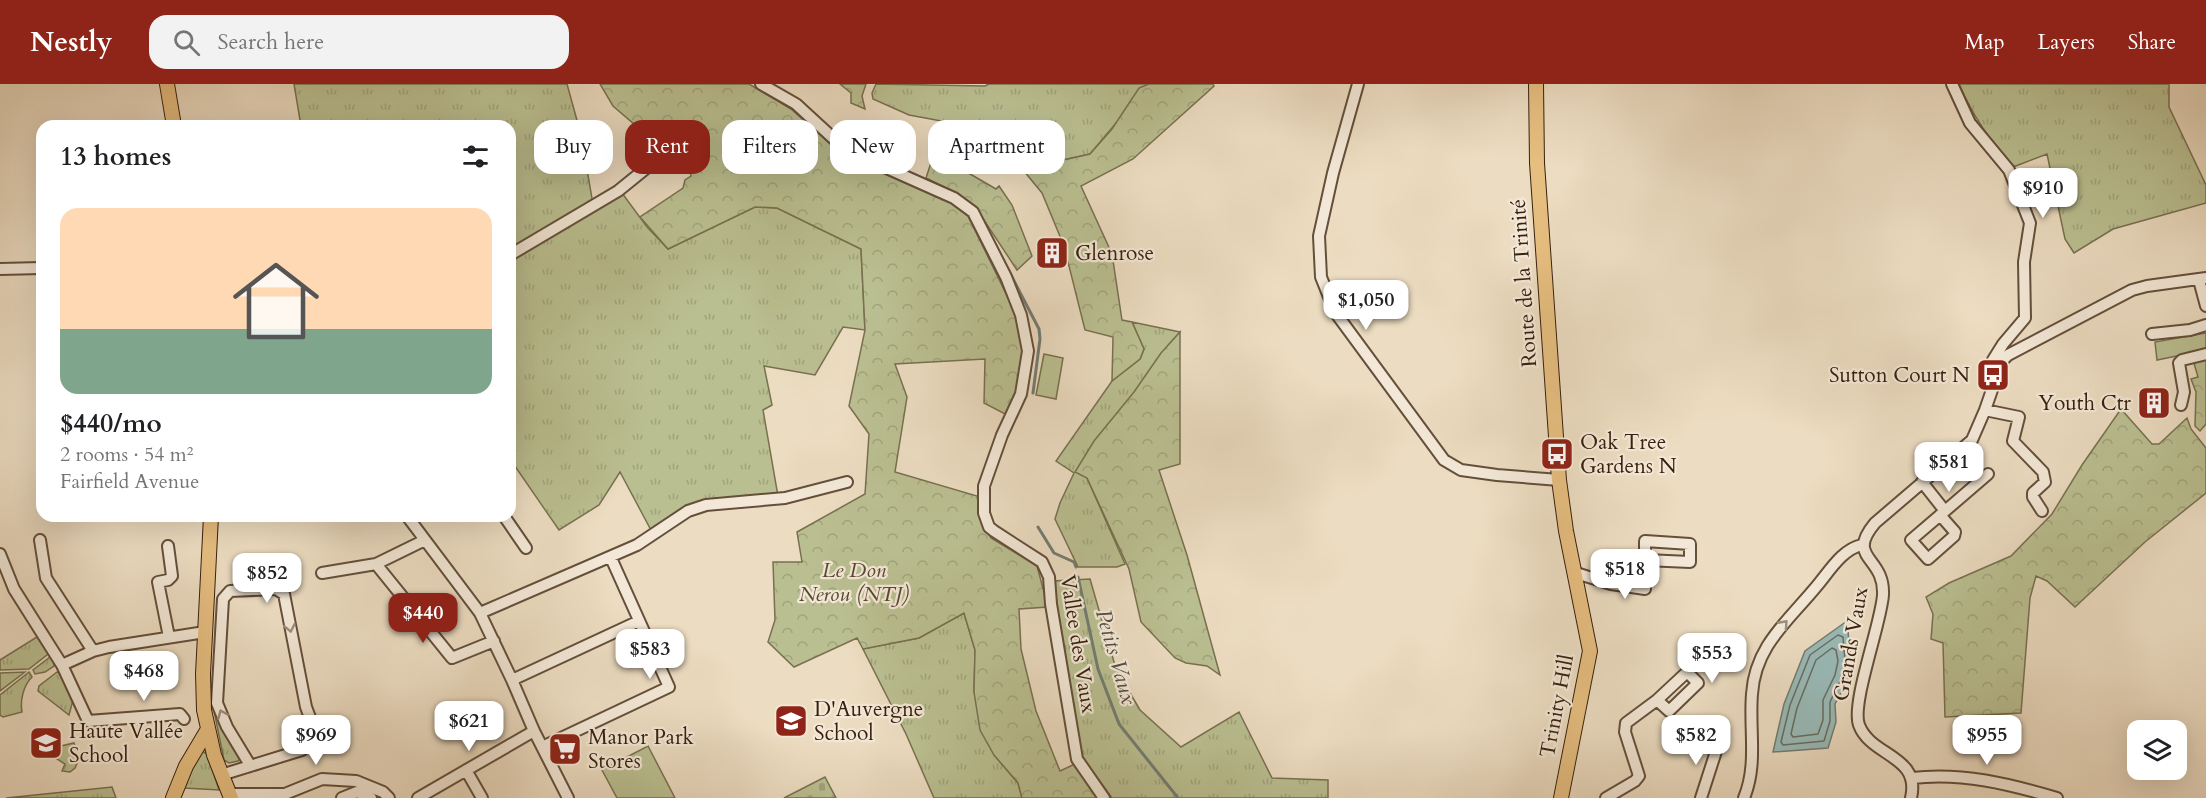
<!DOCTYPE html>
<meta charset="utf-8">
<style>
body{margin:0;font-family:Cardo,serif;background:#f2f2f2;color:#202124;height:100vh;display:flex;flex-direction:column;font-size:22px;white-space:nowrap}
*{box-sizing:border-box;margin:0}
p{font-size:20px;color:#757577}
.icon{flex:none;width:33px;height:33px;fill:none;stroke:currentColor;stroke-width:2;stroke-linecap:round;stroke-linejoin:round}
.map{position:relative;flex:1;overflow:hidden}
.drawer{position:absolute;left:36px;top:36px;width:480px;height:402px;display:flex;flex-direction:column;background:#fff;border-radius:18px;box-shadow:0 6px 24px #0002}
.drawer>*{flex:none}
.top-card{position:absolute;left:534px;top:36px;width:570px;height:54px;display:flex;gap:12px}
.fabs{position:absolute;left:2127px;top:636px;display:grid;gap:12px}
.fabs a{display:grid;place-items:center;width:60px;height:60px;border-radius:12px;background:#fff;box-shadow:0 6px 24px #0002;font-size:30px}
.price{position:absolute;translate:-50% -51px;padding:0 14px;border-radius:12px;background:#fff;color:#222;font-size:20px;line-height:39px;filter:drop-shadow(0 2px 3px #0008)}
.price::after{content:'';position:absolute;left:50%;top:36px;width:18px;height:14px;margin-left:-9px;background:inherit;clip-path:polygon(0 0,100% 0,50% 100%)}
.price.selected{background:#8f2418;color:#fff}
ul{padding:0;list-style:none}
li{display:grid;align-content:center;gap:12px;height:318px;padding:0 24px}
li+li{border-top:2px solid #e0e0e0}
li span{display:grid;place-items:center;height:186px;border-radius:18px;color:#555}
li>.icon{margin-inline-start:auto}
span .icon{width:108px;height:108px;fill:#fffc;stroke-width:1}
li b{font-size:26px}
h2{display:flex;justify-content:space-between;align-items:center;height:72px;padding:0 24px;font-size:26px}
.tag{padding:0 21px;border-radius:18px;background:#fff;box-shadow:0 6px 24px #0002;font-size:21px;line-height:54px}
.tag.selected{background:#8f2418;color:#fff}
header{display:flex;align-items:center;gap:36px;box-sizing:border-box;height:84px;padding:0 30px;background:#8f2418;color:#fff}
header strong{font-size:28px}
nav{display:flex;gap:33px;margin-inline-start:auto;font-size:21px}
.search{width:420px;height:54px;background:#f2f2f2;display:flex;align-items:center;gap:15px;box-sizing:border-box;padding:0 21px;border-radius:18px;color:#757577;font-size:22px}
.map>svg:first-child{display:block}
.grass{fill:url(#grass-tufts);stroke:#787050;stroke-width:1.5}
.forest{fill:url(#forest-crowns);stroke:#787050;stroke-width:1.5}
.cemetery{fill:url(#cemetery-stones);stroke:#787050;stroke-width:1.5}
.pitch{fill:#babf91;stroke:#787050;stroke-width:1.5}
.water{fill:#99bab7;stroke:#727c73;stroke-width:1.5}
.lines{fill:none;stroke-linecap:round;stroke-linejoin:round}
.shore{stroke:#686d62;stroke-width:1.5}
.stream{stroke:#727c73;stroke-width:3}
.minor-casing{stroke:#644f3b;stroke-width:14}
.major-casing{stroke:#37200e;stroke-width:16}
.minor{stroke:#f3e8d7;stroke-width:10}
.major{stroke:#e6be80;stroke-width:14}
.oneway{stroke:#9e8e7d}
.labels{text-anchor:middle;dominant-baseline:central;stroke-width:4.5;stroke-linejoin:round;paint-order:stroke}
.poi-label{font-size:21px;fill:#37200e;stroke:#f3e8d7;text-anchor:start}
.street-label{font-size:21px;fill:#37200e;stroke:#f3e8d7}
.park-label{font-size:21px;font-style:italic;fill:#58482f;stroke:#f3e8d7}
.water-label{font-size:22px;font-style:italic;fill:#544e41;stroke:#f3e8d7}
</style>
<header>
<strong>Nestly</strong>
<div class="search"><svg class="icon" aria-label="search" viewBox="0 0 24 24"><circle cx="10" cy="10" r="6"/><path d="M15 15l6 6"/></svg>Search here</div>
<nav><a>Map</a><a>Layers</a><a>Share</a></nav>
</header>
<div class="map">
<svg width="2206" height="714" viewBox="0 0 2206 714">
<defs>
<pattern id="grass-tufts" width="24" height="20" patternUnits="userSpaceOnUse" patternTransform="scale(1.5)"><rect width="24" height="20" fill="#babf91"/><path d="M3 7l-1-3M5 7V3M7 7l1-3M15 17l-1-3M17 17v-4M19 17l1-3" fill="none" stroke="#a0a47c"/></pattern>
<pattern id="forest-crowns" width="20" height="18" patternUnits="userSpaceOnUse" patternTransform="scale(1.5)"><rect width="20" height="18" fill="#babf91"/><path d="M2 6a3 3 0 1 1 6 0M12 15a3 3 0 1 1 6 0" fill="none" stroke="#a0a47c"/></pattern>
<pattern id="cemetery-stones" width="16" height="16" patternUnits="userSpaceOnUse" patternTransform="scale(1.5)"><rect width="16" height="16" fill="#babf91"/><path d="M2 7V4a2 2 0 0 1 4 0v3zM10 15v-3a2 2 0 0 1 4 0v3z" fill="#a0a47c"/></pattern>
</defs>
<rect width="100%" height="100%" fill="#ecdcc1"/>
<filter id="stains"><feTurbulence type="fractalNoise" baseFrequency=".00333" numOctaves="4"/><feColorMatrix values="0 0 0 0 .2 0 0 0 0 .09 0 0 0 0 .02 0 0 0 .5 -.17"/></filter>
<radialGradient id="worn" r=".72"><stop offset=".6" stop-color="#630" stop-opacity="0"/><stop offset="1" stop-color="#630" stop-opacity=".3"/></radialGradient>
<!-- grass -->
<path class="grass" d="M 294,0 L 567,0 L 581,51 L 593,120 L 510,168 L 510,42 L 301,42 Z
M 876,0 L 985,2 L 989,0 L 1158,0 L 1149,0 L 1090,70 L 1041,81 L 1024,87 L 1020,82 L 1008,45 L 996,40 L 963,41 L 909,31 L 873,15 L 872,9 Z
M 1959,0 L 2169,0 L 2169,23 L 2206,101 L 2206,119 L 2113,145 L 2074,169 L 2065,155 L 2047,70 L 2013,83 C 1989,55 1974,34 1959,0 Z
M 622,109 L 647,143 L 668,165 L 755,123 L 777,124 L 861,165 L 865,246 L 843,243 L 815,291 L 764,282 L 772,321 L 763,326 L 778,412 L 708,418 L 652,448 L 620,388 L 599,421 L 559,446 L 510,375 L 510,175 Z
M 1132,238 L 1180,248 C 1140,291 1115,344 1087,394 L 1125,480 L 1117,483 L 1078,483 L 1055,435 L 1060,419 L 1074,389 L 1056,377 L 1112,297 L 1140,275 L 1144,265 Z
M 1090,495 L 1116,585 L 1140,626 L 1181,663 L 1239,628 L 1272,694 L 1328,696 L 1328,714 L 1112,714 L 1082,673 L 1053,497 Z
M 964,529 L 975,566 L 974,608 L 994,671 L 1018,699 L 1022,714 L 934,714 L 906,650 L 863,565 L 919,554 Z
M 40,551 L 52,567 L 29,585 L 0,586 L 0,576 Z
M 54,570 L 54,582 L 45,588 L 35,590 L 33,586 Z
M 25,588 L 0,607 L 0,589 Z
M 29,588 L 32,593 C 23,602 20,617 22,628 L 3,633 L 0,631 L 0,611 Z
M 57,588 L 60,589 L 73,616 L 69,631 L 38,607 L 39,602 Z
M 214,616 L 219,638 L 241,674 L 238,677 L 229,679 L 224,676 L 212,617 Z
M 74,659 L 79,675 L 75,684 L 70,688 L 62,687 L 65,680 L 43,666 Z
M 202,667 L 207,670 L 219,706 L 184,704 L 182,699 Z
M 112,703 L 116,714 L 6,714 Z"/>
<!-- forest -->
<path class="forest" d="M 600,0 L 749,0 L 791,25 L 843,71 L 951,119 L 968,132 L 1016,230 L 1023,267 L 1016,308 L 1007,331 L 984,319 L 985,275 L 895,280 L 907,313 L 895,388 L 977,412 L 981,436 L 991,454 L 1037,482 L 1048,523 L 1019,525 L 1021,565 L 1036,627 L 1060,687 L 1075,680 L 1099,714 L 1022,714 L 1018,699 L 994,671 L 980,646 L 974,608 L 975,566 L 964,529 L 919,554 L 863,565 L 857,554 L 794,583 L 768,558 L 775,536 L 773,478 L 802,478 L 797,448 L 865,410 L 869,350 L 849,322 L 865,246 L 861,165 L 777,124 L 755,123 L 668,165 L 640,133 L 683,104 L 685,96 L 691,92 L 689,85 L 695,79 L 695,74 L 667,50 L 655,49 L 634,40 L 613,22 Z
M 840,0 L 866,0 L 862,12 L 865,25 L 851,19 L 851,9 Z
M 1149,0 L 1213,0 L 1214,2 L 1133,75 L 1081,102 L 1112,170 L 1122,236 L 1132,238 L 1144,265 L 1140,275 L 1112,297 L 1113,253 L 1085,246 L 1064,162 L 1042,109 L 1024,87 L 1041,81 L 1090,70 L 1112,45 L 1139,4 Z
M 934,69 L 996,105 L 999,102 L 1012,121 L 1032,172 L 1017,186 L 978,127 L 958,110 L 926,94 Z
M 1180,248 L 1180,380 L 1159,386 L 1187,471 L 1220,591 L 1207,582 L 1186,579 L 1175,574 L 1141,538 L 1129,485 L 1087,394 L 1075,388 L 1094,357 L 1134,308 L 1161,269 Z
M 2206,273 L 2206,340 L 2200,347 L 2195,342 L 2196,308 L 2191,295 L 2198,293 L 2193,276 Z
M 2121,325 L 2152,360 L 2159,360 L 2187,334 L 2191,345 L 2206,364 L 2206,409 L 2145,458 L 2075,523 L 2047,497 L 2036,492 L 2030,514 L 2021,629 L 1945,633 L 1943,559 L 1931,555 L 1933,530 L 1926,513 L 1949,499 L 2011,472 L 2052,430 L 2082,381 Z"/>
<!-- cemetery -->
<path class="cemetery" d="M 825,693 L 836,714 L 784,714 Z"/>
<!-- pitch -->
<path class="pitch" d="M 2206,249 L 2206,264 L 2201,267 L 2157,276 L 2155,258 Z
M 1044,270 L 1063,274 L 1056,315 L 1036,311 Z
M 648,662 L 675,714 L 617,714 L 602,686 Z"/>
<!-- water -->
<path class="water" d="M 1847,537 L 1851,577 L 1848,596 L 1835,620 L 1836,638 L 1828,664 L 1773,668 L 1784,620 L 1805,567 Z"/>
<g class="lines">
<!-- shore -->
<path class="shore" d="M 1838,551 L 1843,553 L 1845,577 L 1842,593 L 1830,618 L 1830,637 L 1824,657 L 1783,661 L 1781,658 L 1790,621 L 1810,571 Z
M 1832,564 L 1836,566 L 1838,577 L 1835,591 L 1823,616 L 1823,636 L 1818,650 L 1793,653 L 1791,650 L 1797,624 L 1816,576 Z"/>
<!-- stream -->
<path class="stream" d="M 987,145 L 1039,245 L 1040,255 L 1033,309
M 1038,443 L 1054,469 L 1074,478 L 1076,483
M 1078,493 L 1098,585 L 1119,640 L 1178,714"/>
<defs>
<path id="minor" d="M 761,0 L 796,20 L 846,66 L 954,114 L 973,128 L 1006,193 L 1021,231 L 1028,267 L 1021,310 L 1002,351 L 984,402 L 984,429 L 989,443 L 994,447 L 1042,478 L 1049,493 L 1051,520 L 1077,675 L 1104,714
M 1358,0 L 1333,89 L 1319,152 L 1321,193 L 1335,228 L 1444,376 L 1461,386 L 1497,391 L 1559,396
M 1952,0 L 1970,39 L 2009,86 L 2030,139 L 2024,178 L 2025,234 L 2003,260 L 1993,276 L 1997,290
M 510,171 L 618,107 L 665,69
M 0,185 L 42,184
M 2199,196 L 2206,222
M 2152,250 L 2190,246 L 2206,241
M 2181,321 L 2184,308 L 2179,279 L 2182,276 L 2206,270
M 1985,326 L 2019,333 L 2013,357 L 2043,388 L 2045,398 L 2033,409 L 2033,413 L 2042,427
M 1922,398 L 1945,427 L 1911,456 L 1928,475 L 1954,452 L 1955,448 L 1940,431
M 1945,427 L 1988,390
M 407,432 L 480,529 L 512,596 L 534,647 L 568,714
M 504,432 L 526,464
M 40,456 L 46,494 L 93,567
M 168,462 L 172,492 L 168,496 L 158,498 L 169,553
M 0,470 L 14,505 L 62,581 L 88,637 L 180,630 L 184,635
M 376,480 L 452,574 L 494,557
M 322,489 L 376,480 L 425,456
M 1576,489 L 1611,500 L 1645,505 L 1645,457 L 1690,460 L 1690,478 L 1645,476
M 480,529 L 637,461 L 688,427 L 706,421 L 785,414 L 847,398
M 62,581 L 93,567 L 109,563 L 205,548
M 512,596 L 639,537
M 542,663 L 669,603 L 611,474
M 466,686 L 482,714
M 221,691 L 302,666 L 311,653 L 312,639 L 306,623 L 284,510 L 276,505 L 230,507 L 223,515 L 217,619 L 227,643 L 250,681
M 1912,694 C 1962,688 2009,700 2057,714
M 229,710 L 285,710 L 322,695 L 356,697 L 383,708 L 389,714
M 342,714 L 357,708 L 371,714
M 418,714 L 534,647
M 1606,714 L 1635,697 L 1639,692 L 1625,648 L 1626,639 L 1657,616 L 1687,588 L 1698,599 L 1669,627 L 1657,616
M 1701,714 L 1719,658
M 1744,714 C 1758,680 1749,646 1752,610 C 1755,562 1788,537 1816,503 C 1829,488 1842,465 1862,461
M 1911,714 C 1921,671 1871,673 1859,641 C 1851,619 1881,540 1883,511 C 1885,472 1845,475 1875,439 L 1972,356 L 1985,326 L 2002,277 L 2008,271 L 2132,206 L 2147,202 L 2206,194"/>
<path id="major" d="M 167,0 L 174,42
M 1536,0 L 1537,79 L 1559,396 L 1566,447 L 1590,567 L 1561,714
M 211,432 L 203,590 L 204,626 L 214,671 L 231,714
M 173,714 L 186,682 L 208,645"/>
</defs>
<!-- minor casing -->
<use href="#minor" class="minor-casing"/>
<!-- major casing -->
<use href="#major" class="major-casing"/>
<!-- minor -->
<use href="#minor" class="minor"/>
<!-- major -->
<use href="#major" class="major"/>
</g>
<!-- one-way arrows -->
<defs><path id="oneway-chevron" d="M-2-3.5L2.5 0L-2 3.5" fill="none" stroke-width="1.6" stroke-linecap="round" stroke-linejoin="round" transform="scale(1.5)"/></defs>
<g class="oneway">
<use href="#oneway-chevron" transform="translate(1784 540) rotate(-48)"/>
<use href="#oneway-chevron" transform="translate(290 544) rotate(79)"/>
<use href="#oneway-chevron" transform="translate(222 630) rotate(-113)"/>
</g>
<!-- icons -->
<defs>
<symbol id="building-square" viewBox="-11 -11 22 22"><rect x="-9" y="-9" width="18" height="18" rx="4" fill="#8f2418" stroke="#f3e8d7"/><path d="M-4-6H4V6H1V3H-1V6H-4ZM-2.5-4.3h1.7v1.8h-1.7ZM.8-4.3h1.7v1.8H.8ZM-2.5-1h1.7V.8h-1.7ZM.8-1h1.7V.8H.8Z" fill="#fff"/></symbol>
<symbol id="bus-square" viewBox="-11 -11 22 22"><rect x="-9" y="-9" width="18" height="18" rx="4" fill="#8f2418" stroke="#f3e8d7"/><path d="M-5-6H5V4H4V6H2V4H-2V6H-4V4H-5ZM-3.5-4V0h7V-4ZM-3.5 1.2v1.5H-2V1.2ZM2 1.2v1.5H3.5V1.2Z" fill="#fff"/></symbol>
<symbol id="school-square" viewBox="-11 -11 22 22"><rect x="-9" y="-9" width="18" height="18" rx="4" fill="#8f2418" stroke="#f3e8d7"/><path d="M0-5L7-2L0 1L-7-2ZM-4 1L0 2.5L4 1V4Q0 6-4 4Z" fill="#fff"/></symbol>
<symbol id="supermarket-square" viewBox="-11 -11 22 22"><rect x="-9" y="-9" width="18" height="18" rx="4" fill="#8f2418" stroke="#f3e8d7"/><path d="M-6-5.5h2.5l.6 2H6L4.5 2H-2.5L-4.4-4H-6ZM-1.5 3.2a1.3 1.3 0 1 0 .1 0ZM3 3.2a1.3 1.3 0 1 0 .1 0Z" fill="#fff"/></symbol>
</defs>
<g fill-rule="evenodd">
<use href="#building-square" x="1033" y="150" width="38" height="38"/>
<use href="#bus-square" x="1974" y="272" width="38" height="38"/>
<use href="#building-square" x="2135" y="300" width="38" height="38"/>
<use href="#bus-square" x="1538" y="351" width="38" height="38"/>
<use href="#school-square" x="772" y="618" width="38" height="38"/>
<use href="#school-square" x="27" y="640" width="38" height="38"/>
<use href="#supermarket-square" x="546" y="646" width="38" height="38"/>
</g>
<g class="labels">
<!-- poi labels -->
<g class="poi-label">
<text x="1075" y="169">Glenrose</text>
<text x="1970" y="291" text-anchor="end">Sutton Court N</text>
<text x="2131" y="319" text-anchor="end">Youth Ctr</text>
<text x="1580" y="358">Oak Tree<tspan x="1580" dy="24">Gardens N</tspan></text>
<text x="814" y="625">D'Auvergne<tspan x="814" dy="24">School</tspan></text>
<text x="69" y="647">Haute Vallée<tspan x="69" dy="24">School</tspan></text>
<text x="588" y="653">Manor Park<tspan x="588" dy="24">Stores</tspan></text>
</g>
<!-- street labels -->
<g class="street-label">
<text transform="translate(1524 199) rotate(-94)">Route de la Trinité</text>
<text transform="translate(1078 560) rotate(81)">Vallee des Vaux</text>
<text transform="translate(1851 560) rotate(-80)">Grands Vaux</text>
<text transform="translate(1557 622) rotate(-79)">Trinity Hill</text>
</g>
<!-- park labels -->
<g class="park-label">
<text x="854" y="486">Le Don<tspan x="854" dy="24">Nerou (NTJ)</tspan></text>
</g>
<!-- water labels -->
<g class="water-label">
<text transform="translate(1116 573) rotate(74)">Petits Vaux</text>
</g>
</g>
<rect width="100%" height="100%" filter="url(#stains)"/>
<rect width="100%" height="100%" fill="url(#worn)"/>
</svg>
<div class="fabs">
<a><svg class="icon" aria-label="layers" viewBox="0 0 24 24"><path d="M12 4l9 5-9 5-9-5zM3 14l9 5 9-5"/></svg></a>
</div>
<b class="price" style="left:2043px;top:135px">$910</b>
<b class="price" style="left:1366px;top:247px">$1,050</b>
<b class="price" style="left:1949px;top:409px">$581</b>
<b class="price" style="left:1625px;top:516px">$518</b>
<b class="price" style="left:267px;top:520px">$852</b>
<b class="price selected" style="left:423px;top:560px">$440</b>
<b class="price" style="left:650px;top:596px">$583</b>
<b class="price" style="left:1712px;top:600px">$553</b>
<b class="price" style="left:144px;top:618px">$468</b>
<b class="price" style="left:469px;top:668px">$621</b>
<b class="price" style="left:316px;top:682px">$969</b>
<b class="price" style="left:1696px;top:682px">$582</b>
<b class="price" style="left:1987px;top:682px">$955</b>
<div class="top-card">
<a class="tag">Buy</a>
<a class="tag selected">Rent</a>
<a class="tag">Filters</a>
<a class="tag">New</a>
<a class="tag">Apartment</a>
</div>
<section class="drawer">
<h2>13 homes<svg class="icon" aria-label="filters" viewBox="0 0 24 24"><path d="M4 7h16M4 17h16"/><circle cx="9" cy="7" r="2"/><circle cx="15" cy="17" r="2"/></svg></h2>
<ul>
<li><span style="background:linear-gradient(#ffd9b3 65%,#7fa58c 0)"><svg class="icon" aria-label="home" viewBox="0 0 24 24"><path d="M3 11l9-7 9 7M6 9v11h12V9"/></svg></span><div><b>$440/mo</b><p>2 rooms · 54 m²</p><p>Fairfield Avenue</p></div></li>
</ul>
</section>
</div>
